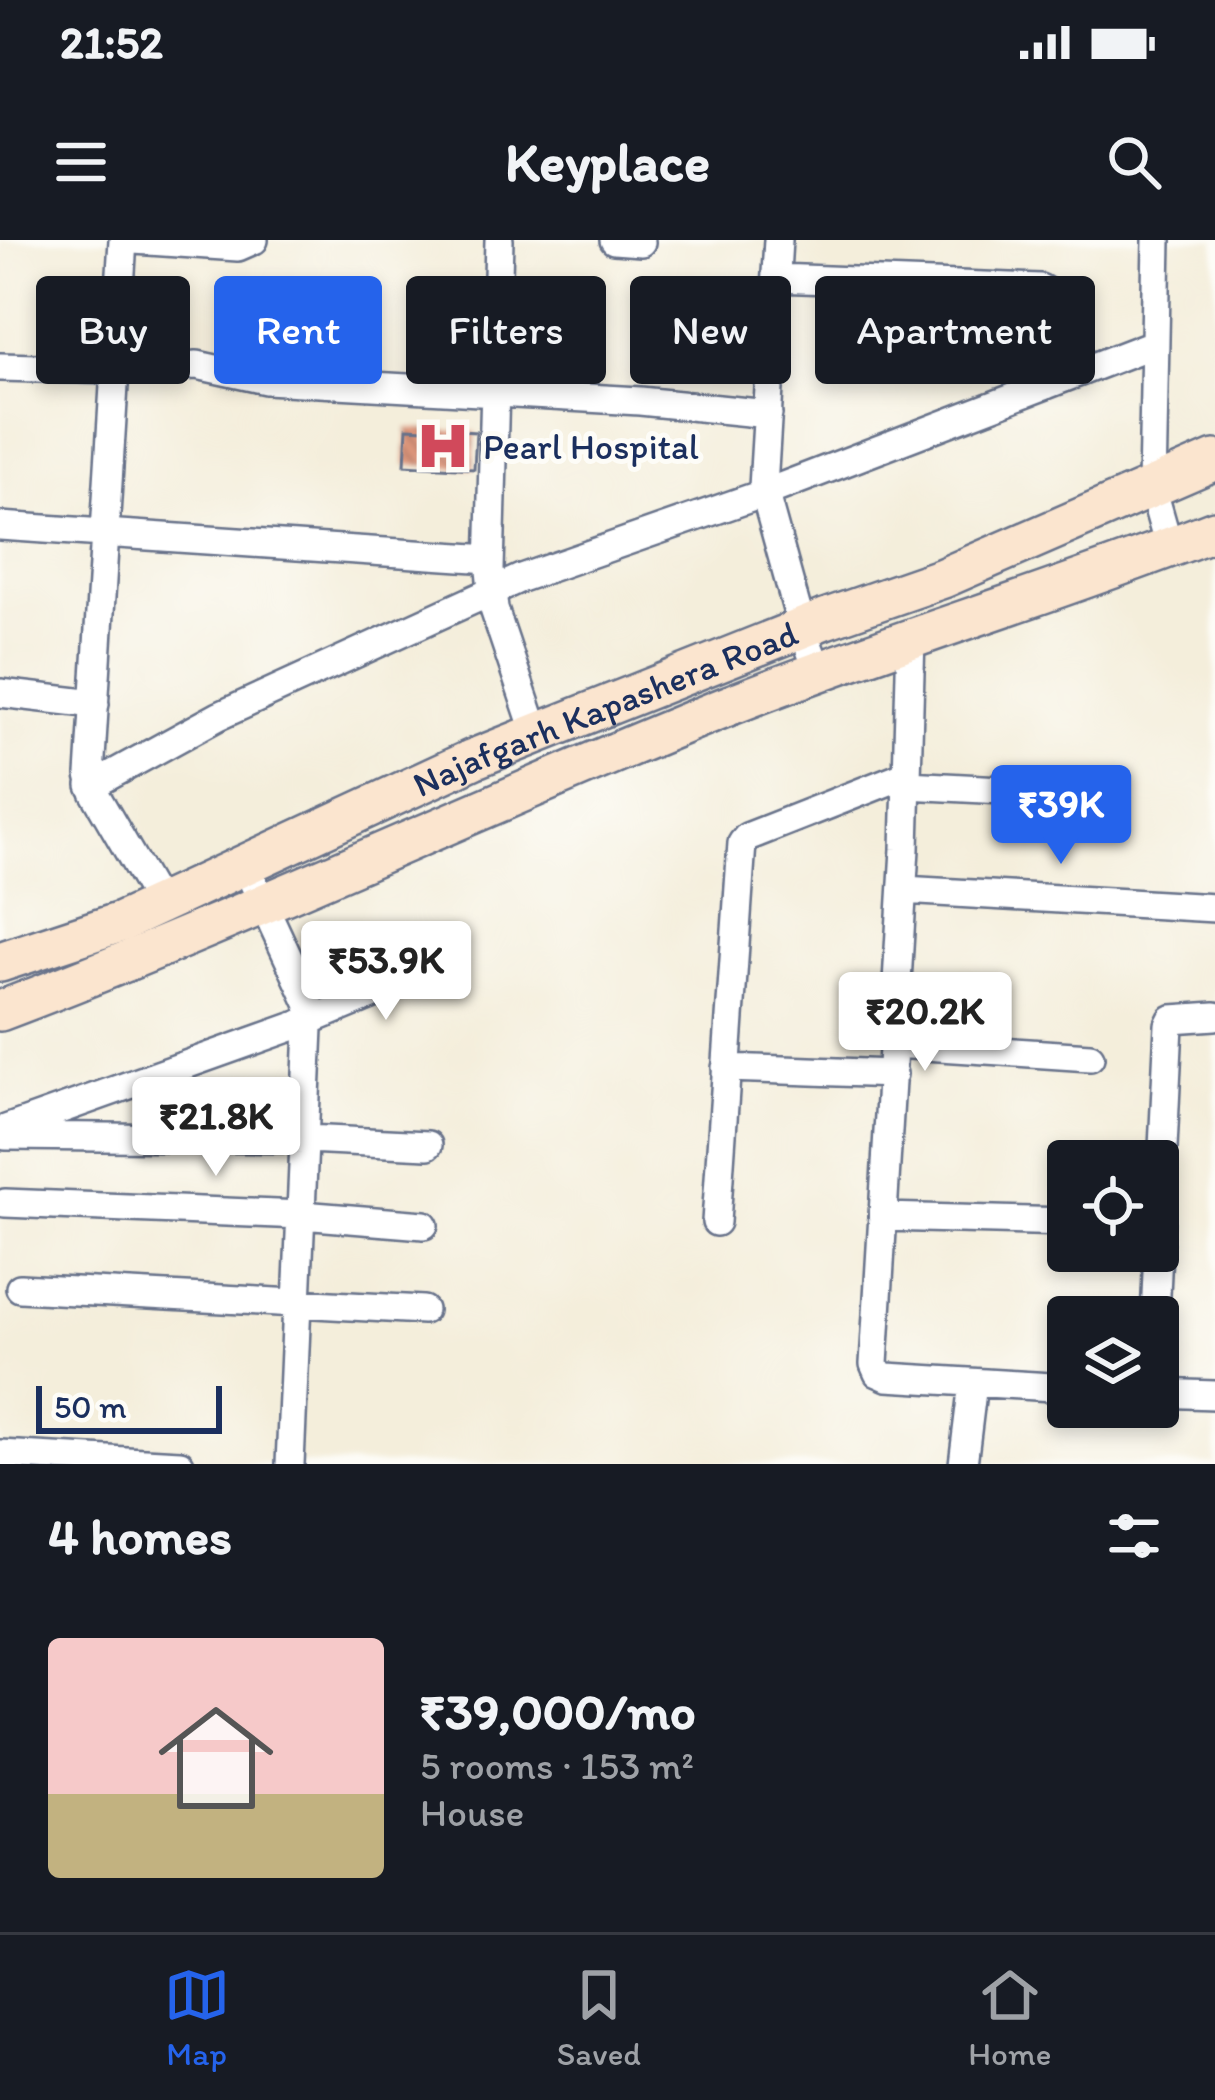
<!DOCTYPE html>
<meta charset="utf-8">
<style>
body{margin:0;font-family:Itim,sans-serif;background:#20242c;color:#f1f3f6;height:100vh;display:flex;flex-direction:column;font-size:45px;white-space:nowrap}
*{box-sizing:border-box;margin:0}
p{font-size:39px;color:#9ea1a6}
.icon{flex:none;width:66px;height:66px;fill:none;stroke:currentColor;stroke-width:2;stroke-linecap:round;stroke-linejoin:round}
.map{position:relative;height:1224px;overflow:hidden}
.details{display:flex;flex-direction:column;background:#171b24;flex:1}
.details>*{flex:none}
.hud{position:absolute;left:36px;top:36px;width:1143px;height:108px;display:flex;gap:24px}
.fabs{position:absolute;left:1047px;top:900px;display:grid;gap:24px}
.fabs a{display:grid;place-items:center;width:132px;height:132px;border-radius:12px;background:#171b24;box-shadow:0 6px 18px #0003;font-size:60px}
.scale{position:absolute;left:36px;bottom:30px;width:186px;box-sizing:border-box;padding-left:12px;border:6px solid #1b2f5e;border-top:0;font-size:33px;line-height:42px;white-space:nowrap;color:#1b2f5e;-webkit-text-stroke:9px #fdfcf7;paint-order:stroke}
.price{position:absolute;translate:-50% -102px;padding:0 27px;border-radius:12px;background:#fff;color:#222;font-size:39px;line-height:78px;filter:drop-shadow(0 3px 6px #0008)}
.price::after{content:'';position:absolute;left:50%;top:72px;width:36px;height:27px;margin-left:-18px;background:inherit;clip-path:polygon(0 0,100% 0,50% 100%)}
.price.on{background:#2563eb;color:#fff}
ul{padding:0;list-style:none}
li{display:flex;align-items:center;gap:36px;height:300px;padding:0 48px}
li span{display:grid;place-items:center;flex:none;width:336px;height:240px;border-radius:12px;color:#555}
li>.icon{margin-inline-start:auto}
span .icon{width:144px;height:144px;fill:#fffc;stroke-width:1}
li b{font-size:51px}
h2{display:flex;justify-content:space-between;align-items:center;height:144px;padding:0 48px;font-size:51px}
.tag{padding:0 42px;border-radius:12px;background:#171b24;box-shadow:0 6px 18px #0003;font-size:42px;line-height:108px}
.tag.on{background:#2563eb;color:#fff}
.status{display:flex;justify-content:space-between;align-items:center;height:84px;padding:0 60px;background:#171b24;direction:ltr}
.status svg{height:33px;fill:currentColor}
header{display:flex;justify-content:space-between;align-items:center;height:156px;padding:0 48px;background:#171b24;font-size:54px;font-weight:800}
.tabs{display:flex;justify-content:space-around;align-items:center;height:168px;border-top:3px solid #363941;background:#171b24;font-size:33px;color:#9ea1a6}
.tabs a{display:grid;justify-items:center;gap:6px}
.tabs .on{color:#2563eb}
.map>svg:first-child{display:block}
.building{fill:url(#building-back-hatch)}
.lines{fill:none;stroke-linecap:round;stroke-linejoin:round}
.minor-casing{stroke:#67728a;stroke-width:32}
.secondary-casing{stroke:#67728a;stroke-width:44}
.minor{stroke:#fff;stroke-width:27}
.secondary{stroke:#fbe5cf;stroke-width:39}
.labels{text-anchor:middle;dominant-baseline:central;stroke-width:10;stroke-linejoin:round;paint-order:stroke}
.poi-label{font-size:36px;fill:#1b2f5e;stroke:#fdfcf7;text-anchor:start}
.street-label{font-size:36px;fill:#1b2f5e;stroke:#fdfcf7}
</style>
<div class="status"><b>21:52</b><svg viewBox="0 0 49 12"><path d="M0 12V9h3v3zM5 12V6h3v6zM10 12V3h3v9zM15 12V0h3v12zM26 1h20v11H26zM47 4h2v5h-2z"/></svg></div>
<header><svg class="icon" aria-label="menu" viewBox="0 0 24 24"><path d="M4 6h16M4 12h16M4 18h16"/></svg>Keyplace<svg class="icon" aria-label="search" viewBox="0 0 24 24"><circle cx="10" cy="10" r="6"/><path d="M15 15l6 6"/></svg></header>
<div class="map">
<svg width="1215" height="1224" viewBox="0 0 1215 1224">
<defs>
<pattern id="building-back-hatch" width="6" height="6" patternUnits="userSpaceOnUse" patternTransform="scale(3)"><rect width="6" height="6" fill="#dc957a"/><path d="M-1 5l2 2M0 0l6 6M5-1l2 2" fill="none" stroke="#b27a67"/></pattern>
</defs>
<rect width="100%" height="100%" fill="#fdfcf7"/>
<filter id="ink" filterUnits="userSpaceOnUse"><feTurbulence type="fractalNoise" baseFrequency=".00833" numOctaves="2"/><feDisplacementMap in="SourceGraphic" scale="24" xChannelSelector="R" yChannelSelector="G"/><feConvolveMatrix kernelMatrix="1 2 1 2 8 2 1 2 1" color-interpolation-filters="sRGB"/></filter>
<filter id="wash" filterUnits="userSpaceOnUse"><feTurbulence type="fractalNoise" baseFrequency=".004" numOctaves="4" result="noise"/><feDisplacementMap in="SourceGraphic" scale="48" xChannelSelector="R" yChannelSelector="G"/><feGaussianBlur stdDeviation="2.7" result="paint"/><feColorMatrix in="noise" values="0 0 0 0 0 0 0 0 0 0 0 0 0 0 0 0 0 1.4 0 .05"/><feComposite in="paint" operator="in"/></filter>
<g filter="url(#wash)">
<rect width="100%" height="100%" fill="#f4eedb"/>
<g id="blocks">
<!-- building -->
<path class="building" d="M 407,188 L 476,192 L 474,229 L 405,225 Z"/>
</g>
</g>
<g filter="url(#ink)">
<use href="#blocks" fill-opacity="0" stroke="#67728a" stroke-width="3"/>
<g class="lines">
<defs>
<path id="minor" d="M 123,0 L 90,535 L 94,552 L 159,664
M 134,0 L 238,7 L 254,0
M 499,0 L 490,330 L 494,369 L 536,494
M 614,0 L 641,2
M 778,0 L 763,247 L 802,388 L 818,431
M 1157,0 L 1152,247 L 1169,307
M 776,38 L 1040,48 L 1045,51 L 1047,61 L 1046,145
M 0,127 L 115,130 L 197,125 L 266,140 L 640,161 L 768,174
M 0,286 L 490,319
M 911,397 L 905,609 L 874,1124 L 878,1133 L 887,1137 L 1068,1148
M 0,453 L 95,464
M 907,545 L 1115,556
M 91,546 L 219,476 L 521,338 L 765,253 L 1153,104
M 244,622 L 310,765 L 290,1224
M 903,650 L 1215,668
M 894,804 L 1090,817
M 726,828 L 893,834
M 0,891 L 309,781 L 439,727
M 6,896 L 306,899 L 428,905
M 5,963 L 302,975 L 424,985
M 884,977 L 1068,982
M 716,982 L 742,603 L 747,597 L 907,534
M 1158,1010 L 1169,785 L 1172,779 L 1215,776
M 20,1048 L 423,1070
M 1155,1077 L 1158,1011
M 1158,1153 L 1215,1155
M 0,1214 L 180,1224
M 963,1224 L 973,1143"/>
<g id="secondary">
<path id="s1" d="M 0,722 L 121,682 L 473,519 L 825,379 L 943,338 L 1215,220"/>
<path d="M 0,771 C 246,678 484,564 728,466 C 889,402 1055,353 1215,290"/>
</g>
</defs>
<!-- minor casing -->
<use href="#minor" class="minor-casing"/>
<!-- secondary casing -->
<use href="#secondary" class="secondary-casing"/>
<!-- minor -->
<use href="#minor" class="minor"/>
<!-- secondary -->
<use href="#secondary" class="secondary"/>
</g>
</g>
<!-- icons -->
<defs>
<symbol id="hospital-bare" viewBox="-9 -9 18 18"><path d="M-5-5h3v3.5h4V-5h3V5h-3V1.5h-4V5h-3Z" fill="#d1495b" stroke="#fdfcf7" stroke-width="2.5" paint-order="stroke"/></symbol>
</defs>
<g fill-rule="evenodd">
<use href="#hospital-bare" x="405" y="168" width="76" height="76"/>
</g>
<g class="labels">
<!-- poi labels -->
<g class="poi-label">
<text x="483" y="206">Pearl Hospital</text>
</g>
<!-- street labels -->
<g class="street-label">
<text stroke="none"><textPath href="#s1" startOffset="657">Najafgarh Kapashera Road</textPath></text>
</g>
</g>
</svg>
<div class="fabs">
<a><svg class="icon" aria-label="locate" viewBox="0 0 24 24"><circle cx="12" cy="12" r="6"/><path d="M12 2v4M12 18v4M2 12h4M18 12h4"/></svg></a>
<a><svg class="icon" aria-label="layers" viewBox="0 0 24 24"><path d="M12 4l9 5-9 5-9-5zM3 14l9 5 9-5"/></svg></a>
</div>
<div class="scale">50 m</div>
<b class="price on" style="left:1061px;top:627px">₹39K</b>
<b class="price" style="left:386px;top:783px">₹53.9K</b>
<b class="price" style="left:925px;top:834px">₹20.2K</b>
<b class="price" style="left:216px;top:939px">₹21.8K</b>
<div class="hud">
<a class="tag">Buy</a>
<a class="tag on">Rent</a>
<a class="tag">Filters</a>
<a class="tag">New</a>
<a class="tag">Apartment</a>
</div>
</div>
<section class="details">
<h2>4 homes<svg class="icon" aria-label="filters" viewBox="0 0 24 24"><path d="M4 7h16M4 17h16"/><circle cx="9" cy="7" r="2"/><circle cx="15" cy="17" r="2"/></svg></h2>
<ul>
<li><span style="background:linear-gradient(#f6c9c9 65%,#c2b280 0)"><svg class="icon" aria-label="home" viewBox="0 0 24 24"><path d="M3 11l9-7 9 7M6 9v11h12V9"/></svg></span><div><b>₹39,000/mo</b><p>5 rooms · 153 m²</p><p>House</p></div></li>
</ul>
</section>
<nav class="tabs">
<a class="on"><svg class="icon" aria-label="map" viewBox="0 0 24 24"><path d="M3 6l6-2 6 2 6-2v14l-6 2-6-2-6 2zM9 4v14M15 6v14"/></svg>Map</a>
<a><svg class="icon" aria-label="saved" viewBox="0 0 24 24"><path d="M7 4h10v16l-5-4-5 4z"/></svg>Saved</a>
<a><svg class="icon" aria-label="home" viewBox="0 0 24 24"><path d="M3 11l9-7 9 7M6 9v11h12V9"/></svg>Home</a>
</nav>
